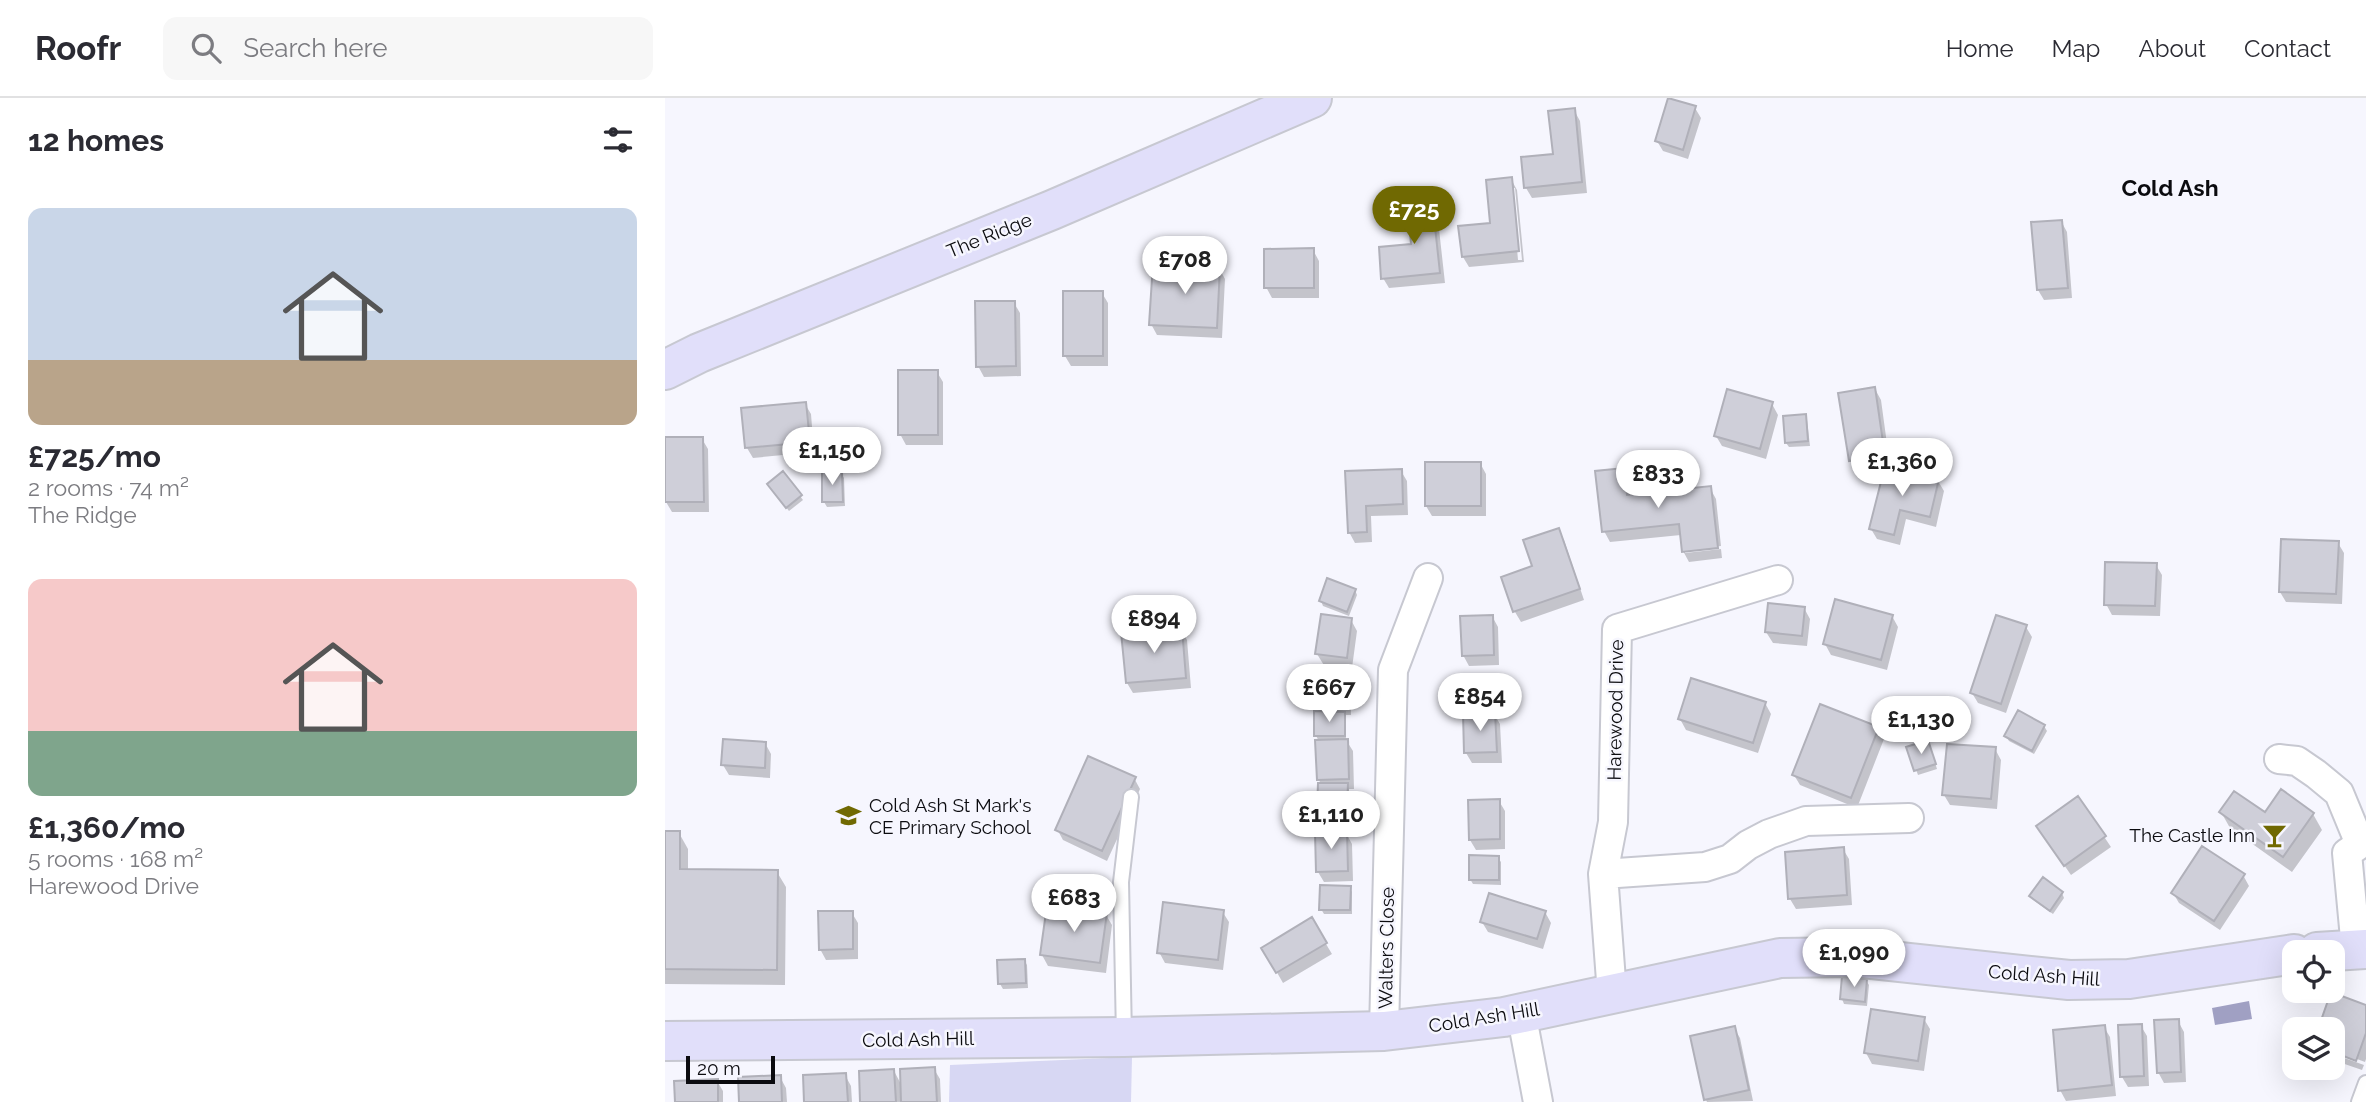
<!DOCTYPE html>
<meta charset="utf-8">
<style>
body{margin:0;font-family:Raleway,sans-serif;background:#f7f7f7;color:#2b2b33;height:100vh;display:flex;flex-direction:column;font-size:26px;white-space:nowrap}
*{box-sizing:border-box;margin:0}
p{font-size:23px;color:#7c7c81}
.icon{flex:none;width:38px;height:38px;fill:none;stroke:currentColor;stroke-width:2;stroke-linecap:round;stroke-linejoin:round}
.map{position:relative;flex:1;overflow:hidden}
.panel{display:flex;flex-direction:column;background:#fff;width:665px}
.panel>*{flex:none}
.tools{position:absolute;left:1617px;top:842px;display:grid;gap:14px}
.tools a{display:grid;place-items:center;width:63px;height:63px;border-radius:14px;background:#fff;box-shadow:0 7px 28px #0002;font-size:35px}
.scale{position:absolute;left:21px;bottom:18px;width:89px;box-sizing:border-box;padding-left:7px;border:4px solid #0b0b0f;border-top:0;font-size:19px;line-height:24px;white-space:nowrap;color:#0b0b0f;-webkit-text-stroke:5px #f6f6fe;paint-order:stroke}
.price{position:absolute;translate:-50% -60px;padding:0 16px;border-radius:24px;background:#fff;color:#222;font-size:23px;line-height:46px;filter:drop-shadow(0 2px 4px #0008)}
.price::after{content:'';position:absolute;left:50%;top:42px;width:21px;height:16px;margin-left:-10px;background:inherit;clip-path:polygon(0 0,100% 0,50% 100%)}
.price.active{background:#706902;color:#fff}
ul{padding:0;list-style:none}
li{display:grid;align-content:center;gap:14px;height:371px;padding:0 28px}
li span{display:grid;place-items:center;height:217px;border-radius:14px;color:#555}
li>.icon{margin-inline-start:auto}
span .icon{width:126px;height:126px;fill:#fffc;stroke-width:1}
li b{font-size:30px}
h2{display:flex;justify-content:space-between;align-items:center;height:84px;padding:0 28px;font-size:30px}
header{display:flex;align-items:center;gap:42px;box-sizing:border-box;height:98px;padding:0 35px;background:#fff;border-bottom:2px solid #e1e1e2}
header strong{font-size:33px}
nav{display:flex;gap:38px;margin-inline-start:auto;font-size:24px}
.search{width:490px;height:63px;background:#f7f7f7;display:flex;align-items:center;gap:18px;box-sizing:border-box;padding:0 24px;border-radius:14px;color:#7c7c81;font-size:26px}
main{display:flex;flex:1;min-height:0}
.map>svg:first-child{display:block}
.green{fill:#d7d7f3}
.water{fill:#a0a0c3}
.shadow{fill:#0003;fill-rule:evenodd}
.building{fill:#cfcfd9;stroke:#b0b0b9;stroke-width:2}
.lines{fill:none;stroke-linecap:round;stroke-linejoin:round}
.lane-casing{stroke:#c7c8d1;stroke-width:18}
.street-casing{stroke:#c7c8d1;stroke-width:32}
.secondary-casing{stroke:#c7c8d1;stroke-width:42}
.lane{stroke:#fff;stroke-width:14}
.street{stroke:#fff;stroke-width:28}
.secondary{stroke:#e1dffa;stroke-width:38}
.labels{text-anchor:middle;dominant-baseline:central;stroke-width:5;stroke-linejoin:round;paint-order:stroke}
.street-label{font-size:19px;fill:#0b0b0f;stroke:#f6f6fe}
.poi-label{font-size:19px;fill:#0b0b0f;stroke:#f6f6fe;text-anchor:start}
.quarter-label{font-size:23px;font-weight:bold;fill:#0b0b0f;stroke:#f6f6fe}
</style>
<header>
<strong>Roofr</strong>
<div class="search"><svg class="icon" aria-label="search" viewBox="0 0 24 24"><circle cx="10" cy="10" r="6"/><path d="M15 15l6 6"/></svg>Search here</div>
<nav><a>Home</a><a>Map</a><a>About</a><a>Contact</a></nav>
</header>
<main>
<section class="panel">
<h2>12 homes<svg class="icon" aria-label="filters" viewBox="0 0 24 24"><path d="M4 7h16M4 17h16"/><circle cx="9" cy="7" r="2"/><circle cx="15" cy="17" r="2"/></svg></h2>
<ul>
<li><span style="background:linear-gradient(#c9d6e8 70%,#b9a48a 0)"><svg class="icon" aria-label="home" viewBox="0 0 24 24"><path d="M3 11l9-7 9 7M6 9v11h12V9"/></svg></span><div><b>£725/mo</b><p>2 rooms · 74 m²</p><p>The Ridge</p></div></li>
<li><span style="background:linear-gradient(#f6c9c9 70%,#7fa58c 0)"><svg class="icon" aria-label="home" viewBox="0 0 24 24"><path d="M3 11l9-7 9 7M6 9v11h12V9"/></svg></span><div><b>£1,360/mo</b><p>5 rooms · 168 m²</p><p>Harewood Drive</p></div></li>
</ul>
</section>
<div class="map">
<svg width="1701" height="1004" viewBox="0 0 1701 1004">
<rect width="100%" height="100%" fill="#f6f6fe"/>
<!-- green -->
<path class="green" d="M 467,959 L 466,1004 L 284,1004 L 285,967 Z"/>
<!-- water -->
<path class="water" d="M 1584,903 L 1587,921 L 1550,927 L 1547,910 Z"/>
<!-- shadow -->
<path class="shadow" d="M 1030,10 L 1036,20 L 1023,61 L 998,53 L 992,43 Z
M 909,12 L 915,23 L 922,95 L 867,100 L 861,90 L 890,57 Z
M 846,81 L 852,92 L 859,164 L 804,169 L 798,159 L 827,126 ZM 847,90 L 850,90 L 857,162 L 853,162 Z
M 766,103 L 772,113 L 780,185 L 724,190 L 718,180 L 748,148 Z
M 1396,123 L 1402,134 L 1407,200 L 1379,202 L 1373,192 Z
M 648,152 L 654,163 L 654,200 L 607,200 L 601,189 Z
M 554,170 L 560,181 L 557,240 L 492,237 L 486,226 Z
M 437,195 L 443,205 L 443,268 L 406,268 L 400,258 Z
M 349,205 L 355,215 L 356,278 L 319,279 L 313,268 Z
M 272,274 L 278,284 L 278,347 L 241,347 L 235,336 Z
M 1210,291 L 1216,302 L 1225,368 L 1192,373 L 1186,363 Z
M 140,306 L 146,316 L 149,354 L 88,360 L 82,350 Z
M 1107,306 L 1113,317 L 1101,361 L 1057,348 L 1051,338 Z
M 1140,318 L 1142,322 L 1145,348 L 1124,349 L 1121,345 Z
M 0,341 L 37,341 L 43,351 L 44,414 L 7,414 L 1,404 Z
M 815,365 L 821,376 L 821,418 L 767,418 L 761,408 Z
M 958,372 L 964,382 L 966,399 L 1045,390 L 1051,401 L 1056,448 L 1020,452 L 1020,455 L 1056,451 L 1057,460 L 1024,464 L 1018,453 L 1016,437 L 945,444 L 939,433 Z
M 736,373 L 742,383 L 743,417 L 706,418 L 707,444 L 690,445 L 684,434 L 682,375 Z
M 176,375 L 179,380 L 180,408 L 162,409 L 159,404 Z
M 1273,383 L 1279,393 L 1271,429 L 1241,421 L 1235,447 L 1212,441 L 1206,431 Z
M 107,391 L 135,398 L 138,402 L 124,413 Z
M 893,432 L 899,442 L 919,502 L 856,524 L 850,514 L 838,480 L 869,469 Z
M 1673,445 L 1679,455 L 1677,506 L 1621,504 L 1615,494 Z
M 1491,467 L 1497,477 L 1495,518 L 1447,517 L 1441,506 Z
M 690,492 L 692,497 L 684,518 L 658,508 L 656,503 Z
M 1139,510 L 1145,521 L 1142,548 L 1108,545 L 1101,534 Z
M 827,518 L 833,529 L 834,567 L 804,568 L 798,557 Z
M 1227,518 L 1233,529 L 1222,572 L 1166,557 L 1160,546 Z
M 686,522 L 692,533 L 687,570 L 679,569 L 685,579 L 686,617 L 680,617 L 681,642 L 688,653 L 689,691 L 684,691 L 684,714 L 656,714 L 654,709 L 657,687 L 653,681 L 654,643 L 651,638 L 655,615 L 650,607 L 660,569 L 652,556 Z
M 1361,529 L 1367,539 L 1341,615 L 1313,605 L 1307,595 Z
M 516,531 L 522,542 L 526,590 L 468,595 L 462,585 Z
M 828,580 L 831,584 L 831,607 L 803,606 L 801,602 Z
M 1100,605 L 1106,616 L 1093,655 L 1021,632 L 1015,621 Z
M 829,616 L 835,626 L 837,665 L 807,665 L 801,655 Z
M 1379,628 L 1382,633 L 1369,656 L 1344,643 L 1341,638 Z
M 1213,630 L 1219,641 L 1192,710 L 1135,687 L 1129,677 Z
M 100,645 L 106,656 L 105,680 L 64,677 L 58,667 Z
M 1265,648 L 1272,671 L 1253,677 L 1243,650 Z
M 1330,651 L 1336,662 L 1332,711 L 1285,707 L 1279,697 Z
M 469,680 L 475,691 L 442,763 L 398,742 L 392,731 Z
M 1413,700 L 1446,749 L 1406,777 L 1379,738 Z
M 834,703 L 840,713 L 840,751 L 811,752 L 805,742 Z
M 1556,714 L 1648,716 L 1657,732 L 1627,774 L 1565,730 Z
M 0,735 L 14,735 L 23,751 L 23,773 L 112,774 L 121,789 L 120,887 L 0,886 Z
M 681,735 L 687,746 L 688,783 L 659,784 L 653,774 Z
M 1178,751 L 1184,761 L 1187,807 L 1131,811 L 1125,801 L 1122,756 Z
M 833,760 L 836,764 L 836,787 L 808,786 L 805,781 Z
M 1578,777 L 1584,788 L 1555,832 L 1514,805 L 1508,795 Z
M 685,790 L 687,794 L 687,816 L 659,816 L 656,811 Z
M 1397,795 L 1399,800 L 1388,816 L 1368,802 L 1366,798 Z
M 557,813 L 564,824 L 558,872 L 500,865 L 494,854 Z
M 880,814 L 886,825 L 878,851 L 823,834 L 817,824 Z
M 187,815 L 193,825 L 193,861 L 161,862 L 155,851 Z
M 441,817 L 447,827 L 441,875 L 383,868 L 377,857 Z
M 646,821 L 667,856 L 618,885 L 598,850 Z
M 359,862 L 362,867 L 363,890 L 338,891 L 335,886 Z
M 1201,882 L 1204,887 L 1202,908 L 1179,906 L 1177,901 Z
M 1701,909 L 1701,961 L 1700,964 L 1668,952 L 1668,931 L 1655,931 Z
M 1259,921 L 1265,931 L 1259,973 L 1207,966 L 1201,955 Z
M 1513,923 L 1519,934 L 1521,984 L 1499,985 L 1493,974 Z
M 1476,928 L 1482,938 L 1484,988 L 1463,989 L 1457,979 L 1455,929 Z
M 1439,929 L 1445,939 L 1451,998 L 1401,1003 L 1395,992 Z
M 1069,930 L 1075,940 L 1088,1003 L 1042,1004 L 1041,1002 Z
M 1668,956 L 1699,967 L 1697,972 L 1668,962 Z
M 269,971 L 275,981 L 276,1004 L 197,1004 L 229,973 L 237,988 Z
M 180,977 L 186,988 L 187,1004 L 141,1004 Z
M 115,979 L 121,990 L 122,1004 L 76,1004 Z
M 52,983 L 58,993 L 58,1004 L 12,1004 Z"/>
<!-- building -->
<path class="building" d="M 1003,0 L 1031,8 L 1018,52 L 990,43 Z
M 910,10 L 917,84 L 859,90 L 856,59 L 888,56 L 883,13 Z
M 847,79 L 854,153 L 797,159 L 793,128 L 825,125 L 821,82 Z
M 767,101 L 775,175 L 716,181 L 714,149 L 746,146 L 742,103 Z
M 1397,122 L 1403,190 L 1372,192 L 1366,124 Z
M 649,150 L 649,190 L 599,190 L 599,151 Z
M 488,165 L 555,169 L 552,230 L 484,227 Z
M 398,193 L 438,193 L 438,258 L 398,258 Z
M 310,203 L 350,203 L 351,268 L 311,269 Z
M 233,272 L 273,272 L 273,337 L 233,337 Z
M 1210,289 L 1220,358 L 1184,363 L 1173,295 Z
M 1062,291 L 1108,304 L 1095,351 L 1049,338 Z
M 141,304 L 145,344 L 80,350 L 76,310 Z
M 1141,316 L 1143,343 L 1120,345 L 1118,318 Z
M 0,339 L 38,339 L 39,404 L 0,404 Z
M 760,364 L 816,364 L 816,408 L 760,408 Z
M 1220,368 L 1274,381 L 1265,419 L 1235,412 L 1229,437 L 1204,431 Z
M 959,370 L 962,397 L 1046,388 L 1053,450 L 1017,454 L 1014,426 L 937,434 L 930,373 Z
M 737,371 L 738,406 L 701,408 L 702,434 L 683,435 L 680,373 Z
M 118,373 L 137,397 L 121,410 L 102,386 Z
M 157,374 L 177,374 L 178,404 L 157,404 Z
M 894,430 L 915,491 L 848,514 L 836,479 L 867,468 L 858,442 Z
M 1616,441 L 1674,443 L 1671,496 L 1614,494 Z
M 1440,464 L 1492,465 L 1490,508 L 1439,507 Z
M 662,480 L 691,491 L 682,514 L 654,503 Z
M 1170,501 L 1228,517 L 1216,562 L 1158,546 Z
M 1103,505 L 1140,509 L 1137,538 L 1100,534 Z
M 656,516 L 687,520 L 682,560 L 650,556 Z
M 828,517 L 829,557 L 797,558 L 795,518 Z
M 1331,517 L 1362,527 L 1336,606 L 1305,595 Z
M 517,530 L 521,580 L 461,585 L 456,534 Z
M 680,567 L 681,607 L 649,608 L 648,568 Z
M 799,577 L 829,578 L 829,602 L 799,602 Z
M 1026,580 L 1101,604 L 1088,645 L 1013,621 Z
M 1155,606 L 1214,629 L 1186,700 L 1127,677 Z
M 1353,612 L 1380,627 L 1367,653 L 1339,638 Z
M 649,613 L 680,614 L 680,638 L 649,638 Z
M 830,614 L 832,654 L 799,655 L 798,615 Z
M 58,641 L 101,644 L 100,670 L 56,667 Z
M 683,641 L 684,681 L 652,682 L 650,642 Z
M 1263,642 L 1271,666 L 1249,673 L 1241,649 Z
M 1282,646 L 1331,649 L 1326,701 L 1277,697 Z
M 423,658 L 471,679 L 437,753 L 390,732 Z
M 653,685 L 683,685 L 682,710 L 652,710 Z
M 1616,691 L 1649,715 L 1618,759 L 1554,714 L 1569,693 L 1600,714 Z
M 1413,698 L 1441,738 L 1399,768 L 1371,728 Z
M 835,701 L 835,741 L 804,742 L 803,702 Z
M 0,733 L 15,733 L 15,771 L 113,772 L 112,872 L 0,871 Z
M 682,733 L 683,773 L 651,774 L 650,734 Z
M 1537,748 L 1580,776 L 1549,823 L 1506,795 Z
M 1179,749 L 1182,797 L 1123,801 L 1120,754 Z
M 804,757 L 834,758 L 834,782 L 804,782 Z
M 1378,779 L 1398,794 L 1385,813 L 1364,798 Z
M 655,787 L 686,788 L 685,812 L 654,812 Z
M 824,795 L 881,813 L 872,841 L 815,824 Z
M 498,804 L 559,812 L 553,862 L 492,855 Z
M 382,807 L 442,815 L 435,865 L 375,857 Z
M 153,813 L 188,813 L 188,851 L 154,852 Z
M 647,819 L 662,845 L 611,875 L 596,850 Z
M 360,861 L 361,885 L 333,886 L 332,862 Z
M 1177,878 L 1202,881 L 1200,904 L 1175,901 Z
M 1666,894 L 1701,907 L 1701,935 L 1691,963 L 1668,954 L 1668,931 L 1653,931 Z
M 1206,911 L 1260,919 L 1253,963 L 1199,955 Z
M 1514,921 L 1516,974 L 1492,975 L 1489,922 Z
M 1477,926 L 1479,978 L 1455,979 L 1453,927 Z
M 1440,927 L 1447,987 L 1393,993 L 1388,932 Z
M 1070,928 L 1084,992 L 1039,1002 L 1025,938 Z
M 270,969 L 272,1004 L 236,1004 L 235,971 Z
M 229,971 L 231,1004 L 195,1004 L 194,973 Z
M 181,975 L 183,1004 L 139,1004 L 138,977 Z
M 116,977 L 117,1004 L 74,1004 L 73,979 Z
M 53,981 L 53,1004 L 10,1004 L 9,983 Z"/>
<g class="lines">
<defs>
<path id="lane" d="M 459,939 L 456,784 L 466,699
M 1694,1004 L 1701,985"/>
<path id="street" d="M 1113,482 L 952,531 L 948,724 L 938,776 L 1040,769 L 1065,761 L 1083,747 L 1104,736 L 1141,723 L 1244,720
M 1614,661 L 1632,663 L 1651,676 L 1674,695 L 1695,746
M 938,776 L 947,896
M 1691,851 L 1682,755 L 1701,742
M 856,914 L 873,1004
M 719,933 L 728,572 L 763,480"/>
<path id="secondary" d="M 0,272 L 34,255 L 387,112 L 647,0
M 1652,854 L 1701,851
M 0,943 L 459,939 L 719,933 L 839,919 L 1115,860 L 1188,859 L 1404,882 L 1464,881 L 1629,856"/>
</defs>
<!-- lane casing -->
<use href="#lane" class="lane-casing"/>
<!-- street casing -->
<use href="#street" class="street-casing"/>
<!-- secondary casing -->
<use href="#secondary" class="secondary-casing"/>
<!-- lane -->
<use href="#lane" class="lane"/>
<!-- street -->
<use href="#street" class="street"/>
<!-- secondary -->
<use href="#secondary" class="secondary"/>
</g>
<!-- icons -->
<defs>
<symbol id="school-bare" viewBox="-9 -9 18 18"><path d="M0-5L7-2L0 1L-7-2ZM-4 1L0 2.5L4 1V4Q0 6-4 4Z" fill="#706902" stroke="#f6f6fe" stroke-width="2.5" paint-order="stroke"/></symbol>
<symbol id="bar-bare" viewBox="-9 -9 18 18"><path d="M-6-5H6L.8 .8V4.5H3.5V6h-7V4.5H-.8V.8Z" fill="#706902" stroke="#f6f6fe" stroke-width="2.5" paint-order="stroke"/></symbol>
</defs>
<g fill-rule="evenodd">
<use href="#school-bare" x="166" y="700" width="35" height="35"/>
<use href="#bar-bare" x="1592" y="720" width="35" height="35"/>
</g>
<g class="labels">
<!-- street labels -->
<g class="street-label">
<text transform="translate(324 137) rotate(-22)">The Ridge</text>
<text transform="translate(950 612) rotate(-89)">Harewood Drive</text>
<text transform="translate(721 850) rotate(-89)">Walters Close</text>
<text transform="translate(1379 877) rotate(4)">Cold Ash Hill</text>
<text transform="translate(819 919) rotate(-9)">Cold Ash Hill</text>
<text transform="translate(253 941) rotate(-1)">Cold Ash Hill</text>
</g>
<!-- poi labels -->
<g class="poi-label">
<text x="204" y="707">Cold Ash St Mark's<tspan x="204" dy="22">CE Primary School</tspan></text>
<text x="1590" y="737" text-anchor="end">The Castle Inn</text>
</g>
<!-- quarter labels -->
<g class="quarter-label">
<text x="1505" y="89">Cold Ash</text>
</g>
</g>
</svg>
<div class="tools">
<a><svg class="icon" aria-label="locate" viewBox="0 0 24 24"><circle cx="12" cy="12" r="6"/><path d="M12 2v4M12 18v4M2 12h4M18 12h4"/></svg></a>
<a><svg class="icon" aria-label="layers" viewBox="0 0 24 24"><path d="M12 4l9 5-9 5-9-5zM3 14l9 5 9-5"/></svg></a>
</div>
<div class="scale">20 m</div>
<b class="price active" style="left:749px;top:148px">£725</b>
<b class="price" style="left:520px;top:198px">£708</b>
<b class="price" style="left:167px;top:389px">£1,150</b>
<b class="price" style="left:1237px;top:400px">£1,360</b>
<b class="price" style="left:993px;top:412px">£833</b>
<b class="price" style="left:489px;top:557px">£894</b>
<b class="price" style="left:664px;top:626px">£667</b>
<b class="price" style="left:815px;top:635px">£854</b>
<b class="price" style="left:1256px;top:658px">£1,130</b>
<b class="price" style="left:666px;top:753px">£1,110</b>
<b class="price" style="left:409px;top:836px">£683</b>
<b class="price" style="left:1189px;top:891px">£1,090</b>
</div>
</main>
